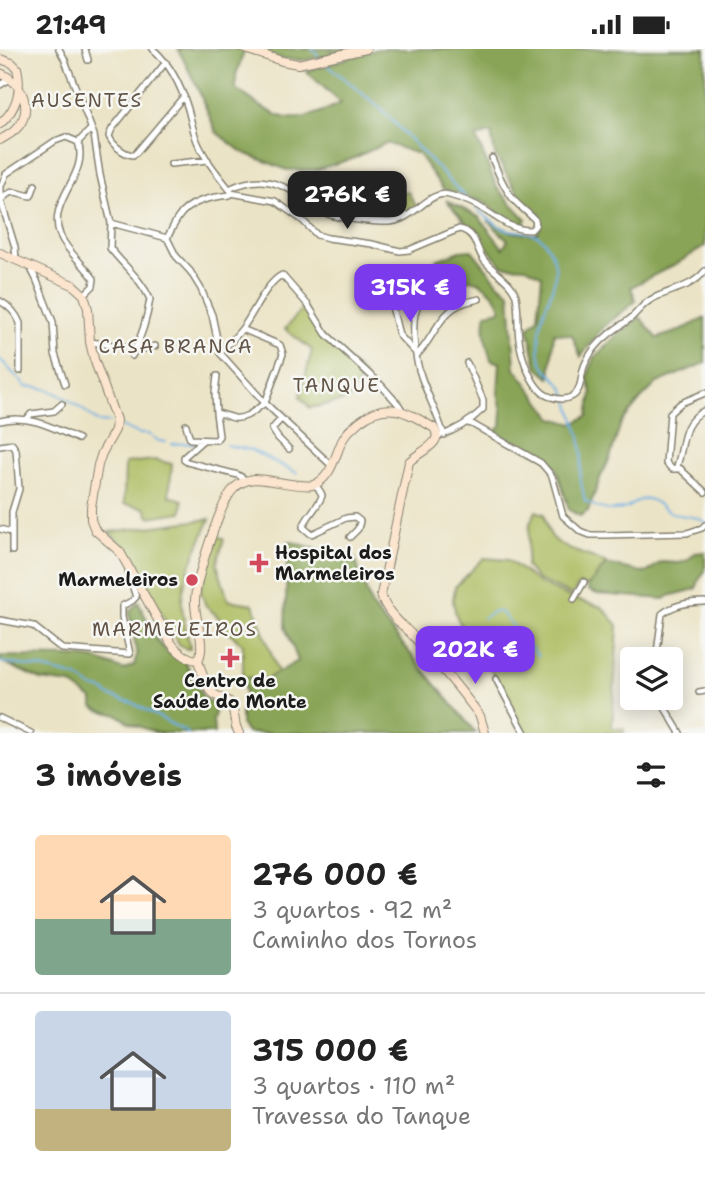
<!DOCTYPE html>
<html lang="pt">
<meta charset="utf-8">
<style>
body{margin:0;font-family:"Shantell Sans",sans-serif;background:#f6f6f6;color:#222;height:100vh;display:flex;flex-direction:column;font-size:26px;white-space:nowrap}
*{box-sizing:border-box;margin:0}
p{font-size:23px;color:#767676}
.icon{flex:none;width:38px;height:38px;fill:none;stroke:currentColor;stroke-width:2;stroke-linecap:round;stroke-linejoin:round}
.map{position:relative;height:684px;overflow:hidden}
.drawer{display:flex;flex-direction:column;background:#fff;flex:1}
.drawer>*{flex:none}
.fabs{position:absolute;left:620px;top:598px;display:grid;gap:14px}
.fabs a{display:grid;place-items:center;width:63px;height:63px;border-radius:7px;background:#fff;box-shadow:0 4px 18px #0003;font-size:35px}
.price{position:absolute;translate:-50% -60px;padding:0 16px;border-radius:14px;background:#7c3aed;color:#fff;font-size:23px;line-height:46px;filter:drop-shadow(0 2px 4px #0008)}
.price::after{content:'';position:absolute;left:50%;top:42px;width:21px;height:16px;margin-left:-10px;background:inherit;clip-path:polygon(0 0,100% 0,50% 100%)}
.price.active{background:#222;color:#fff}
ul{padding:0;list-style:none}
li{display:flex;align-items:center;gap:21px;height:175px;padding:0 35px}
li+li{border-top:2px solid #e0e0e0}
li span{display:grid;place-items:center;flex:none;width:196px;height:140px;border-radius:7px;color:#555}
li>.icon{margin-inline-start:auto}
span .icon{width:84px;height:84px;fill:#fffc;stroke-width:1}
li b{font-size:30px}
h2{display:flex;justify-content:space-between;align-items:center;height:84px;padding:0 35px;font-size:30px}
.status{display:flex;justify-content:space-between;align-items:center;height:49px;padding:0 35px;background:#fff;direction:ltr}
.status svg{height:19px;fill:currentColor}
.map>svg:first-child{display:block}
.green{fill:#acbc5f;stroke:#646c3e;stroke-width:2}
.forest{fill:#89a456;stroke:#526039;stroke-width:2}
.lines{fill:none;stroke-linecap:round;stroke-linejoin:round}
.stream{stroke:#6fb0e3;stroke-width:2}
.street-casing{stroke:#848070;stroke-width:8}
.secondary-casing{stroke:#848070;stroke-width:10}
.street{stroke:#fff;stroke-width:5}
.secondary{stroke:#fce5cf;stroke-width:8}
.poi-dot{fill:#d1495b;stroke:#f6f6f2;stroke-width:2.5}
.labels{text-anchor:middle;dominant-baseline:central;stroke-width:5;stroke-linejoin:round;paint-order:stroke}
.poi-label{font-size:18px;font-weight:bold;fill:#1c1c1c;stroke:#f6f6f2;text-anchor:start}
.neighbourhood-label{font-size:19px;letter-spacing:2px;fill:#615345;stroke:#f6f6f2}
</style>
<div class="status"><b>21:49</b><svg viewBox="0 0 49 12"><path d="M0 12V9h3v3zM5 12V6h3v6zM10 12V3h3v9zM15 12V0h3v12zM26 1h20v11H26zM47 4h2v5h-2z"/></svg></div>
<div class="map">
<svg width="705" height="684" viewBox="0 0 705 684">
<rect width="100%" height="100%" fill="#f6f6f2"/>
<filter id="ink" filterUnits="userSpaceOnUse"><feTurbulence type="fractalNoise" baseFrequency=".0143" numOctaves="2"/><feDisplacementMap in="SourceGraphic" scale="14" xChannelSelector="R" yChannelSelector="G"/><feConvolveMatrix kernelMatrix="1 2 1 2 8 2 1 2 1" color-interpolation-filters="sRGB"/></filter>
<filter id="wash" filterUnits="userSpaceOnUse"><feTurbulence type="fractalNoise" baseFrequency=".00686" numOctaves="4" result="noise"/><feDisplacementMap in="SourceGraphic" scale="28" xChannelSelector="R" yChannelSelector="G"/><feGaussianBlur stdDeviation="1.57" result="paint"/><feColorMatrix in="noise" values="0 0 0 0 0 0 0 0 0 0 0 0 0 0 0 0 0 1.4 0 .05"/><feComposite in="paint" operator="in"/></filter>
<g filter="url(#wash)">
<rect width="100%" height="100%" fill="#ebe3c5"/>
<!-- green -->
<path class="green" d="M 353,140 L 408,143 L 416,157 L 390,168 L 352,164 Z
M 304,257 L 319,286 L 364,326 L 348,351 L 310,359 L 300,348 L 312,301 L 285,280 Z
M 156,411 L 172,415 L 169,447 L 183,451 L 182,463 L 149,468 L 145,459 L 124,455 L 125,414 Z
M 536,462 L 544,465 C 546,474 548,485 555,491 C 569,504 591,505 606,515 L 588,537 L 579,535 L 572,546 L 538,531 L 526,518 L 530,474 Z
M 210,470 C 200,493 184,525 182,550 C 181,567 188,584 190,600 C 180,600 177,592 172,584 L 123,496 L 109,483 Z
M 218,487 L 224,490 L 217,515 L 228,551 L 253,555 L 278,623 L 266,630 L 243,628 L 243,596 L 230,584 L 217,567 L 206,557 L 200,541 Z
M 484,509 L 508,511 L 540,535 L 574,550 L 602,558 L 618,576 L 612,679 L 624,680 L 624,684 L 525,684 L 485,610 L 473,600 L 469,594 L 456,566 L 453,552 L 455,538 Z"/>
<!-- forest -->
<path class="forest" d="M 178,0 L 245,0 L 236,26 L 236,40 C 251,50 266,63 283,68 C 301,73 325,62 341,54 L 306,22 L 378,0 L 705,0 L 705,197 L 678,214 L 631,238 L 636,252 L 602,279 L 581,308 L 572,286 L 554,284 L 550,329 L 537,318 L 528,279 L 538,269 L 542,227 L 526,218 L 503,217 L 446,151 L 479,168 L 503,199 L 508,191 L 488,172 L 513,183 L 536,185 L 540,179 L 539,167 L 527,159 L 495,106 L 491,84 L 476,88 L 497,139 L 526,170 L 524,175 L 509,171 L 483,153 L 443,140 L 418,105 L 386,94 L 352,110 L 315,121 L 287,121 L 242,103 L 216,83 L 198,40 Z
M 250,0 L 358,0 L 305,11 L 283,10 Z
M 472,201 L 499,235 L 510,244 L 515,319 L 553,369 L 573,375 L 588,367 L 592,344 L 587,328 L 595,308 L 616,287 L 640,268 L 657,289 L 679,282 L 705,269 L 705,314 L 657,334 L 641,350 L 621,374 L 610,409 L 601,427 L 588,462 L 580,467 L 569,461 L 557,421 L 544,407 L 531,402 L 495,382 L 501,377 L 502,362 L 498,344 L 500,314 L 491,311 C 486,296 482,279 486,264 L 501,261 C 500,248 482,231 468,231 C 461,232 453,237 446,240 L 433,228 L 436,211 L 460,202 Z
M 288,492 L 355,510 L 372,558 L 476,684 L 247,684 L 241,675 L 241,663 L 246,652 L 243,628 L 266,630 L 298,612 L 285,578 Z
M 705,503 L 705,522 L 700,529 L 696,540 L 669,547 L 665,550 L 597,545 L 588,541 L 588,537 L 606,515 L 646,524 L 661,513 L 679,514 L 688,511 L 695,504 Z
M 138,553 L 158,593 L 168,604 L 185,613 L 204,650 L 217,656 L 213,671 L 214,684 L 157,684 L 130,674 L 118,666 L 98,661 L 93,658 L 93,651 L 71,635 L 41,631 L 0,612 L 0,607 L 79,608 L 98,611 L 124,621 L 134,616 L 137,605 L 129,563 Z"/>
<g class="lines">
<!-- stream -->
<path class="stream" d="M 312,0 L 318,6
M 324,13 L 381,60 L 466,149
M 475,158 C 484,166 494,176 506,180 C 518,184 533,181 542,190 C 546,194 548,199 551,203 C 562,225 550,244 543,265 C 540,274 538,299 540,308 C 544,326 563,330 567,347
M 0,310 L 26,338 C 48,336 68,350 86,363 C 90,366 94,371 99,373 C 103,374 107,373 110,373
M 569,352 L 580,388 L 582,405 L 580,429 L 585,452 C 599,460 613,465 628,458 C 633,455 638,451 643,450 C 653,448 660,458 668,462 C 679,469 695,465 705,473
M 120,377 L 140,385 L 148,385 L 159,392 L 166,393
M 172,395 L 195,394
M 226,396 L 251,401 L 297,424
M 483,569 L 493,563 L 501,563 L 538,607
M 0,613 L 41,619 L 77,628 L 91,638 L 101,640 L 110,647 L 133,654 L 188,684"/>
</g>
</g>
<g filter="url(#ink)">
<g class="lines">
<defs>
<path id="street" d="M 59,0 L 64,9 L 94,86 L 100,126 L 111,174 L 110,199 C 123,216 141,230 150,250 C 147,271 141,289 132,307
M 85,0 L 88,11
M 153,0 C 171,16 181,37 188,60 C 191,71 193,82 197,92 C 204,109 218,126 230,141
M 166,13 L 112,80 L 109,87 C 112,96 124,105 133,106 L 136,104 L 184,47
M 0,36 L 10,30
M 78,93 C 90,126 46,152 60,186 C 67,203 84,215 94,230 L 93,237 L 84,246
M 78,93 L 91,80
M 171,115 L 208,111
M 229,140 C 253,129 270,129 294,143 C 305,149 314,158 325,164 C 339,170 373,173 388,173 C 413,173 429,140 449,146 C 460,149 474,154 483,160 C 500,170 510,181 531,181 C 534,178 537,176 535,171 C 533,168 518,156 514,151 C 504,139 498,124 492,109
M 1,152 C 12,138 15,144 31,147 L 35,136
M 111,174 L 167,189
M 16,211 L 15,198 L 1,152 L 1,137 L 6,125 L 55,92 L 66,88 L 78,93
M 29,216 L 37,232 L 53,273 L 55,305 L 65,335
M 390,249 L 399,286 L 415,303
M 421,251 C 408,266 415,311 422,330 C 429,349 438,367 444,386
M 0,252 C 9,257 16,264 20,274 L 20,322
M 242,280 L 280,296 L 283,305 L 265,354
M 90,293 L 143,300 L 155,297
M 220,304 C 228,295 237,287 244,277 C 254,263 267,233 282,226 L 308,256 L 326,285 L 381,336 L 399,356 L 404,364
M 417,306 C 432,291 438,268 457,257 C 463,253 472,252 479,250
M 705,361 C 680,374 685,394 677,417 L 705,443
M 216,364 L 215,344 L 217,327
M 27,370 L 31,365 L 54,362 L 62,355
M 281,370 L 272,380 L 278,389 L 289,400
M 0,372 C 29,365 52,378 78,390
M 468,374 L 472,375 L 541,414 L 552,427 L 563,467 L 580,482 L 590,486 L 606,486 L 687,484 L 702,479 L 705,476
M 186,376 L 190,390 L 216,391 L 219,387 L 216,364 C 223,365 227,367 234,369 C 246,371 256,360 265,354
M 437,388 C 455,382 470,373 483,360 L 483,351 L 467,314
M 202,392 L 184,408 L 184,411 L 187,413 L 238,426 L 246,431
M 0,397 L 12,395 L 16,401 L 19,440 L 12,463 L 12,502
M 332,417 L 265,354 L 220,304 L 212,266 L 201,240 L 190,222 L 176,207 L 167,189 C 171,182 174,175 178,169 C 188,152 212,148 230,146 L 231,144 L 275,152 L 302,171 L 317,186 L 328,189 L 372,195 L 400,202 L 409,201 L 459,180 C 477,183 476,201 484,211 C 493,223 512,232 516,247 C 519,261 517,276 519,290 C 521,307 532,343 551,348 C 557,350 565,351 571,348 C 583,343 580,325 585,315 C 590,304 599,293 608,286 C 615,280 623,275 630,270 C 638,263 644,253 654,249 C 672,240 691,239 705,222
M 681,420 L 672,420 L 666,414 L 670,364 L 681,354 L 705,344
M 315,435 C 317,438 321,443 322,446 C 322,453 306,468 303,478 L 311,485 L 314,484 L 346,469 L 355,468 L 360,472 L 358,480 L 350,488
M 0,480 L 11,483
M 574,550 L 584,533
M 0,571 L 33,577 L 62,600 L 130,605 L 122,568 L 122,557 L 132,552 L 136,548 L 129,527 L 128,519
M 656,611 L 662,565 C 674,555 689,553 705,553
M 496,630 L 525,684
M 699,643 L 705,642
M 659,649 L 680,684
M 0,669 L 31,684"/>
<path id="secondary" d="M 245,0 L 282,12 L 298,15 L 366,0
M 0,10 L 12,14 L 17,19 C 22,40 17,60 0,75
M 0,24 C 23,33 35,63 15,81 C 11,85 5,88 0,91
M 0,204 L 73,236 L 84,246 L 88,260 L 90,293 L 94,310 L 116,371 L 115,381 L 102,404 L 98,416 L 91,458 L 91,471 L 95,481 L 120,503 L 171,594 C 178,603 186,610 198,611
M 198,611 C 207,597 194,569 195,552 C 195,532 219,459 231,443 C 237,435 245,431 254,430 C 269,430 302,439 313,436 C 331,430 335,407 342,392 C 346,383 353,378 360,372 C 387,350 407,363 434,379 C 445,395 419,402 409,413 L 381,546 C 386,564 404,577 416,590 C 436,612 456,635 474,659 L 480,667 L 485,684
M 198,611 C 202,623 205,640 217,647 C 222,650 228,651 232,655 L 236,678 L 239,684"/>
</defs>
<!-- street casing -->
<use href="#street" class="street-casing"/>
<!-- secondary casing -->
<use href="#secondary" class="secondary-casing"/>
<!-- street -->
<use href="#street" class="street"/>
<!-- secondary -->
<use href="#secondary" class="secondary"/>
</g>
</g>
<!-- markers -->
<g class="poi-dot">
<path d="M255.5 503.5h7v7h7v7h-7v7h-7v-7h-7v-7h7z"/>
<circle cx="192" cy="531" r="7"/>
<path d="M226.5 598.5h7v7h7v7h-7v7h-7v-7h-7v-7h7z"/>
</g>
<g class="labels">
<!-- poi labels -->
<g class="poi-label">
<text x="275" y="504">Hospital dos<tspan x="275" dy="21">Marmeleiros</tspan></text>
<text x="178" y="531" text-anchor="end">Marmeleiros</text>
<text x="230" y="632" text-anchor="middle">Centro de<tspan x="230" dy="21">Saúde do Monte</tspan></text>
</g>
<!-- neighbourhood labels -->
<g class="neighbourhood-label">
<text x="87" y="51">AUSENTES</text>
<text x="176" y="297">CASA BRANCA</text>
<text x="337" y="336">TANQUE</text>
<text x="175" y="580">MARMELEIROS</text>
</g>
</g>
</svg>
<div class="fabs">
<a><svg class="icon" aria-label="layers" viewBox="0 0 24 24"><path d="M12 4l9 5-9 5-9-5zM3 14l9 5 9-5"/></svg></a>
</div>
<b class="price active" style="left:347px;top:182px">276K €</b>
<b class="price" style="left:410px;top:275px">315K €</b>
<b class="price" style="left:475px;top:637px">202K €</b>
</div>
<section class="drawer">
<h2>3 imóveis<svg class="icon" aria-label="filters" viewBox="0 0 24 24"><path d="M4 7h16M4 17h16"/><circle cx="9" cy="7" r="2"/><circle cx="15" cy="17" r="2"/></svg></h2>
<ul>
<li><span style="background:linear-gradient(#ffd9b3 60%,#7fa58c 0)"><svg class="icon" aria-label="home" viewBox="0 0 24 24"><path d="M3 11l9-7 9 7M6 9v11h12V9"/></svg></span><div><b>276 000 €</b><p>3 quartos · 92 m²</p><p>Caminho dos Tornos</p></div></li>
<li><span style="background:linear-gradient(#c9d6e8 70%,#c2b280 0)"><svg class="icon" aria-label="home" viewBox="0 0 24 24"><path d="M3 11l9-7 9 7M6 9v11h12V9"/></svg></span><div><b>315 000 €</b><p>3 quartos · 110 m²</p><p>Travessa do Tanque</p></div></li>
</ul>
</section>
